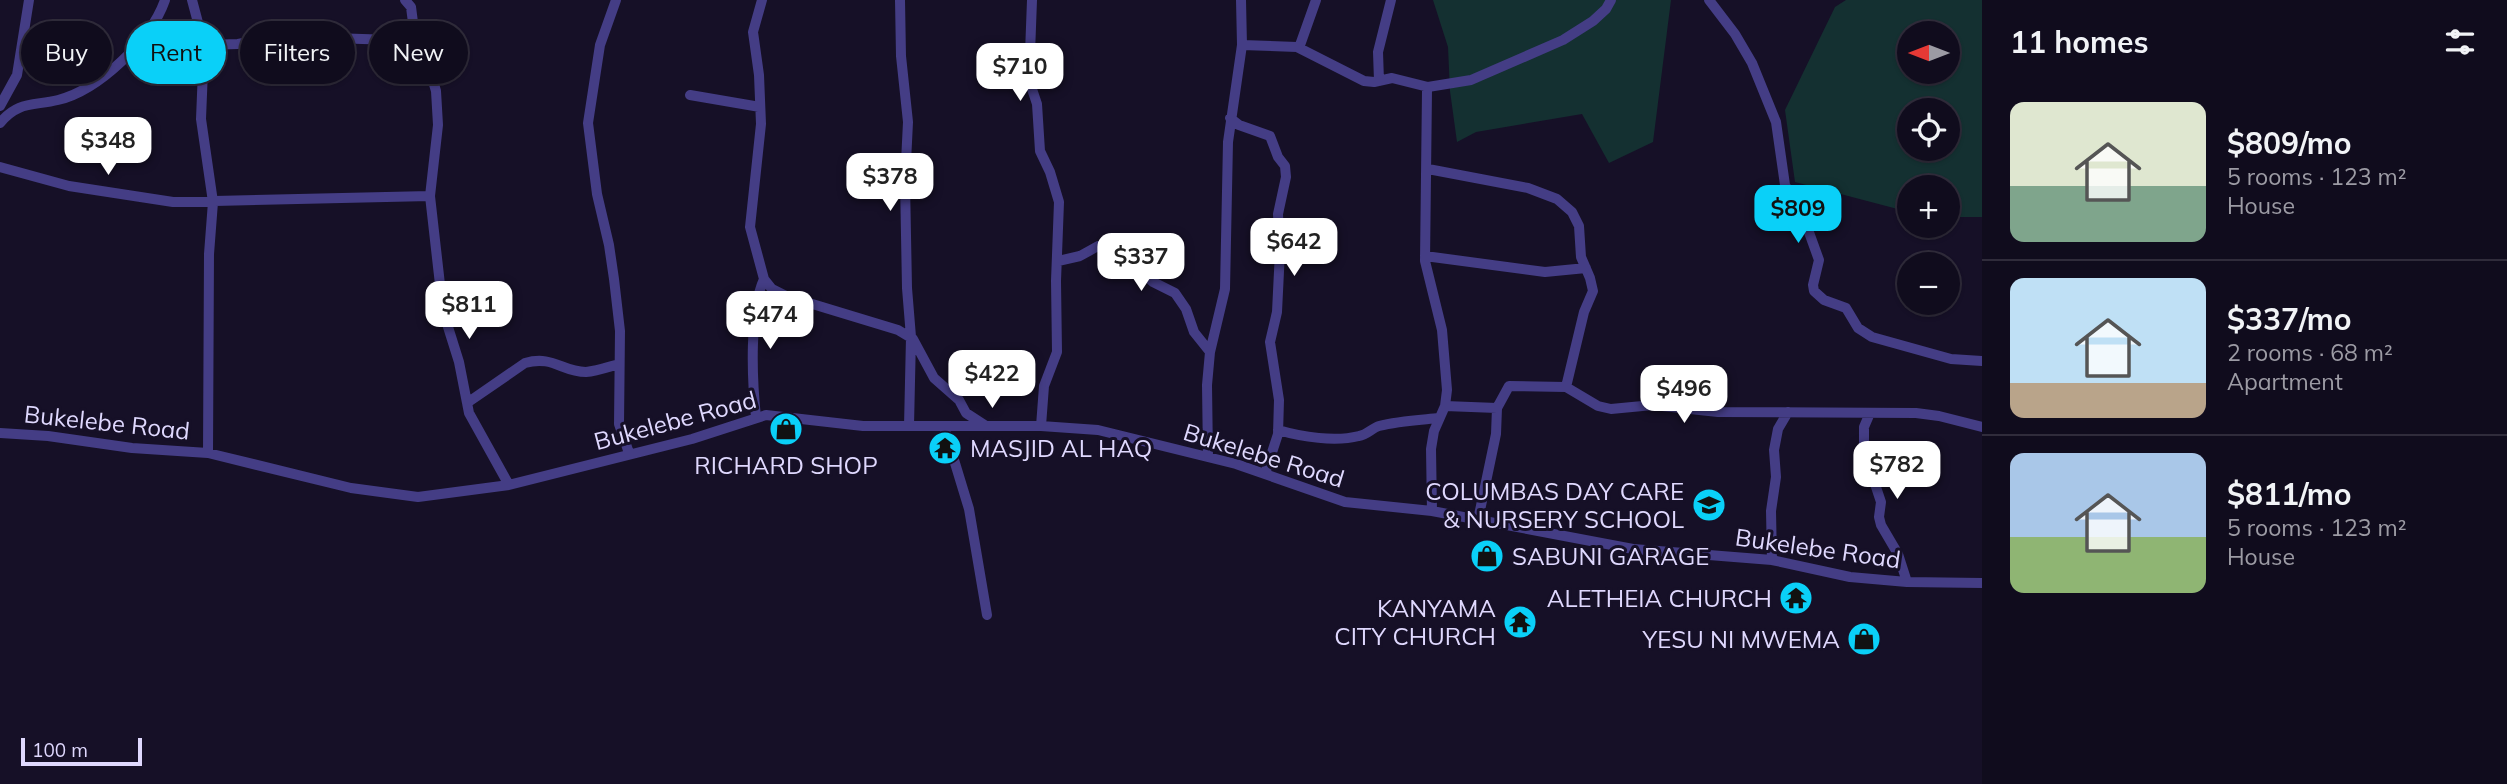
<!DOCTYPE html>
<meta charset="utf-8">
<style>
body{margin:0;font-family:Mulish,sans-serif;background:#191526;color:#f1f3f6;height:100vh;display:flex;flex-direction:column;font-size:26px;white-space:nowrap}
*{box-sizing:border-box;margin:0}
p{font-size:23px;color:#9c9ba4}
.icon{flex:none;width:38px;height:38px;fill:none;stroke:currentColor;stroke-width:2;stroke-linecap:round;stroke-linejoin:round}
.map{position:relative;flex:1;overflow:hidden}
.sheet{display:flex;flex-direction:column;background:#100c1d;width:525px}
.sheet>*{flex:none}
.guide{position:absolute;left:21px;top:21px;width:665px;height:63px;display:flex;gap:14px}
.needle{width:46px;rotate:270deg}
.tools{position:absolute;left:1897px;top:21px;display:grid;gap:14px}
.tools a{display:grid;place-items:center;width:63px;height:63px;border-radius:50%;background:#100c1d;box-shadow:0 2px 5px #0004,0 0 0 2px #302c3b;font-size:35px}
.scale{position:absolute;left:21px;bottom:18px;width:121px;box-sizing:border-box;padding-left:7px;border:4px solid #dfd8fe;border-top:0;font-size:19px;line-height:24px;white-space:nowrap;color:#dfd8fe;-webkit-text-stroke:5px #161027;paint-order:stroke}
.price{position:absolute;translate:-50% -60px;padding:0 16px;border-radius:14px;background:#fff;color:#222;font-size:23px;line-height:46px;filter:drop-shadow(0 2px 4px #0008)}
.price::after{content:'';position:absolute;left:50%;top:42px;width:21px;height:16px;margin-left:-10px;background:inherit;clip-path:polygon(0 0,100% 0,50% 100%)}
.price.active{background:#0ad0f8;color:#111}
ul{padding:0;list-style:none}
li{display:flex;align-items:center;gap:21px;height:175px;padding:0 28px}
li+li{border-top:2px solid #302c3b}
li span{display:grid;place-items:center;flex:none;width:196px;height:140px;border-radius:14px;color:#555}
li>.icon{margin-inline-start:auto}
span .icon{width:84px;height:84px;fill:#fffc;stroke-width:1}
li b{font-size:30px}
h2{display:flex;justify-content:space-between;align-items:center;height:84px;padding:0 28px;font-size:30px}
.tag{padding:0 24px;border-radius:32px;background:#100c1d;box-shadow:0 2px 5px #0004,0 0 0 2px #302c3b;font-size:24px;line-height:63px}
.tag.active{background:#0ad0f8;color:#111}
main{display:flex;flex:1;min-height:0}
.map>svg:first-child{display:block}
.green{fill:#143031;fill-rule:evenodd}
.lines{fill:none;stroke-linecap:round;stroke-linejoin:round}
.minor{stroke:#443d85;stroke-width:10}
.labels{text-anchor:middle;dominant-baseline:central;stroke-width:6;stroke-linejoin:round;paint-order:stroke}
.street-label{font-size:24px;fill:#dfd8fe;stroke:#161027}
.poi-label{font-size:24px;fill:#dfd8fe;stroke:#161027;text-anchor:end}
</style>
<main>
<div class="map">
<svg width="1982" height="784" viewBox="0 0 1982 784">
<rect width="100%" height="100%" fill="#161027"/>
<!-- green -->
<path class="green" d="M 1433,0 L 1671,0 L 1653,142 L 1609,163 L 1582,114 L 1476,132 L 1457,142 L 1450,91 L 1448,47 Z
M 1846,0 L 1982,0 L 1982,217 L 1948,217 L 1948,187 L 1909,187 L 1909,212 L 1795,182 L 1785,110 L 1835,7 ZM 1909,33 L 1948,33 L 1948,72 L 1909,72 ZM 1909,110 L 1948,110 L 1948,149 L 1909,149 Z"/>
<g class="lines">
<!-- minor -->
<path class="minor" d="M 192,0 L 204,45 L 201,119 L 213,202 L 209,254 L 208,453
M 405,0 L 411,7 L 415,38 L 428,64 L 436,91 L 438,125 L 430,196 L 443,311 L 459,362 L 469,413 L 509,485
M 616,0 L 600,45 L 588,123 L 597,194 L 609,245 L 614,279 L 620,331 L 619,424 L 629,453
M 762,0 L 753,32 L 759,75 L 761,124 L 750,227 L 764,279 L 772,289 L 786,296 L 898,330 L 913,339 L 934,378 L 959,400 L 966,413 L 986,426
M 900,0 L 901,56 L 908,122 L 905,182 L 907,288 L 911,337 L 909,426
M 1032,0 L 1029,80 L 1037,104 L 1040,151 L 1050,172 L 1059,202 L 1056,281 L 1057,352 L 1044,386 L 1041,426
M 1709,0 L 1735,34 L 1752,63 L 1776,122 L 1785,185 L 1802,213 L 1819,260 L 1813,285 L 1814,291 L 1824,300 L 1846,308 L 1858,328 L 1872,337 L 1951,359 L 1982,361
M 204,45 L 238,44 L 305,31 L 332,38 L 393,40 L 418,47
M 1242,45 L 1297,47 L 1364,81 L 1374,82 L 1392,78 L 1428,87
M 1299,48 L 1316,0
M 1379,81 L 1378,52 L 1391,0
M 690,95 L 760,107
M 0,106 L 17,75 L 29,0
M 1230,118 L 1239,125 L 1270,136 L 1278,157 L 1285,166 L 1286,177 L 1278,214 L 1280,251 L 1277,312 L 1270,342 L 1279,400 L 1278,434 L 1265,474
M 0,123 C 18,101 33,106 58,100 C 99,90 151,40 165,0
M 0,167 L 69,186 L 173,202 L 430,196
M 1428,169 L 1528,188 L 1557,199 L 1572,212 L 1579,226 L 1581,257 L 1590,278 L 1593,291 L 1584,312 L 1566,387
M 1425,256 L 1545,272 L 1586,268
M 1058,261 L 1080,256 L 1098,246 L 1122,253 L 1153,282 L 1175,293 L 1186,309 L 1194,332 L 1210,352
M 467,403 L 525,363 C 553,355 562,372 586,372 C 597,371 608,367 619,364
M 1445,406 L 1497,408
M 1870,413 L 1864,427 L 1864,451 L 1881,502 L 1879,517 L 1881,525 L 1898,554 L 1907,582
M 756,417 C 752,380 749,312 764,279
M 944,427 L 969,509 L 987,615
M 1278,430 C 1302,437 1335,442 1359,436 C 1367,435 1372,428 1379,426 C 1398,421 1419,420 1439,418
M 0,433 L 48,436 L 132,448 L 208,453 L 351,488 L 418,497 L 509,485 L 692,439 L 766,415 L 863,426 L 1041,426 L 1098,430 L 1236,464 L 1345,502 L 1432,511 L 1633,549 L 1772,560 L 1850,577 L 1907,582 L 1982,583
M 1208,457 L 1207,385 L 1210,352 L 1225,289 L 1228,142 L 1242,45 L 1241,0
M 1432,511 L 1431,449 L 1434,431 L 1445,406 L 1447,390 L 1442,330 L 1425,261 L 1427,90 L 1428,87 L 1471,80 L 1563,40 L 1593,21 L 1606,9 L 1611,0
M 1478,520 L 1496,434 L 1497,408 L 1509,386 L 1566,387 L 1598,406 L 1611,409 L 1653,405 L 1718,412 L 1916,413 L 1939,416 L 1982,427
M 1772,560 L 1771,511 L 1776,477 L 1774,450 L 1778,429 L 1788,412"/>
</g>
<!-- icons -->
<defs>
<symbol id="shop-disc" viewBox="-11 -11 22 22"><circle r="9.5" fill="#0ad0f8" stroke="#161027"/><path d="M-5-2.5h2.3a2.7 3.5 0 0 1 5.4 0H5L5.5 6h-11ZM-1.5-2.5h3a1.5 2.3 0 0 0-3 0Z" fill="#111"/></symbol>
<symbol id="temple-disc" viewBox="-11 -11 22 22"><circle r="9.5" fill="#0ad0f8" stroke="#161027"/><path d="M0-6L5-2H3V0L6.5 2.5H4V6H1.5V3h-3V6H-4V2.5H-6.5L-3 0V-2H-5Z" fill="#111"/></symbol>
<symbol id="school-disc" viewBox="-11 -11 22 22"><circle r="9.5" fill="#0ad0f8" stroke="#161027"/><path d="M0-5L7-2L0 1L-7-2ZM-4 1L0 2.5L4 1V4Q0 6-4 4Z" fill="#111"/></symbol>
</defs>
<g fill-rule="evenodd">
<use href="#shop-disc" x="767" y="410" width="38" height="38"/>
<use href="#temple-disc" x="926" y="429" width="38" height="38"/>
<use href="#school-disc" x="1690" y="486" width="38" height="38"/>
<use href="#shop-disc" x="1468" y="537" width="38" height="38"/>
<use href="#temple-disc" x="1777" y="579" width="38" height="38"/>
<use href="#temple-disc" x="1501" y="603" width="38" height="38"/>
<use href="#shop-disc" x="1845" y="620" width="38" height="38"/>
</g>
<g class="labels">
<!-- street labels -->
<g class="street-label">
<text transform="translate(675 420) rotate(-15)">Bukelebe Road</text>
<text transform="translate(107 422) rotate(6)">Bukelebe Road</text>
<text transform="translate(1264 455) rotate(17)">Bukelebe Road</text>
<text transform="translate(1818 548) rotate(8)">Bukelebe Road</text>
</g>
<!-- poi labels -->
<g class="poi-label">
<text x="970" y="448" text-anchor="start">MASJID AL HAQ</text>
<text x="786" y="465" text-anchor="middle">RICHARD SHOP</text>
<text x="1684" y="491">COLUMBAS DAY CARE<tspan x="1684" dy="28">&amp; NURSERY SCHOOL</tspan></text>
<text x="1512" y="556" text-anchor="start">SABUNI GARAGE</text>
<text x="1772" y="598">ALETHEIA CHURCH</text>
<text x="1496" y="608">KANYAMA<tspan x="1496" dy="28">CITY CHURCH</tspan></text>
<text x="1840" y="639">YESU NI MWEMA</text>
</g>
</g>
</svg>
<div class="tools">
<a><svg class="needle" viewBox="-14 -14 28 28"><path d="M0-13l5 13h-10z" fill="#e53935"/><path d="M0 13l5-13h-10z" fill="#9c9ba4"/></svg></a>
<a><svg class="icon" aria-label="locate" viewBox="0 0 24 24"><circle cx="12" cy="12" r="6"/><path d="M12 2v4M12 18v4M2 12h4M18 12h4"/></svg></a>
<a>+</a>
<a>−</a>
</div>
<div class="scale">100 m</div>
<b class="price" style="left:1020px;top:103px">$710</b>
<b class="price" style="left:108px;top:177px">$348</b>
<b class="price" style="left:890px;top:213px">$378</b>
<b class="price active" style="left:1798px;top:245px">$809</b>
<b class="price" style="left:1294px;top:278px">$642</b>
<b class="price" style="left:1141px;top:293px">$337</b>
<b class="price" style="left:469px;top:341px">$811</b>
<b class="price" style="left:770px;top:351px">$474</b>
<b class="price" style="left:992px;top:410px">$422</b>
<b class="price" style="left:1684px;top:425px">$496</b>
<b class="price" style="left:1897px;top:501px">$782</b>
<div class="guide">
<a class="tag">Buy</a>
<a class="tag active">Rent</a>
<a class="tag">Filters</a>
<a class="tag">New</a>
</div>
</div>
<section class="sheet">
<h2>11 homes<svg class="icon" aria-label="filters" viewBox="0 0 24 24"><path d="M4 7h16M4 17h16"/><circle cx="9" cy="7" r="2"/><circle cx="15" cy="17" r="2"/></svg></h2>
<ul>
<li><span style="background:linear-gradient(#dfe7d0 60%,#7fa58c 0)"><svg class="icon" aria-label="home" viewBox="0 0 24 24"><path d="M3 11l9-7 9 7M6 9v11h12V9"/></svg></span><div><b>$809/mo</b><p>5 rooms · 123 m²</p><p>House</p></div></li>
<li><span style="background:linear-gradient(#bfe0f5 75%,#b9a48a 0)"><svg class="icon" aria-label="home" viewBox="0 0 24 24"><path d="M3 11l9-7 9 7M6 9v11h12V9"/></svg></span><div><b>$337/mo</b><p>2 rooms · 68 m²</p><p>Apartment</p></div></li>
<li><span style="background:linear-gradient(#a9c7e8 60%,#8fb573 0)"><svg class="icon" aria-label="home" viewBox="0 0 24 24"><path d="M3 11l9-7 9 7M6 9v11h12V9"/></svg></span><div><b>$811/mo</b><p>5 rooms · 123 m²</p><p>House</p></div></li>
</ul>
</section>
</main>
